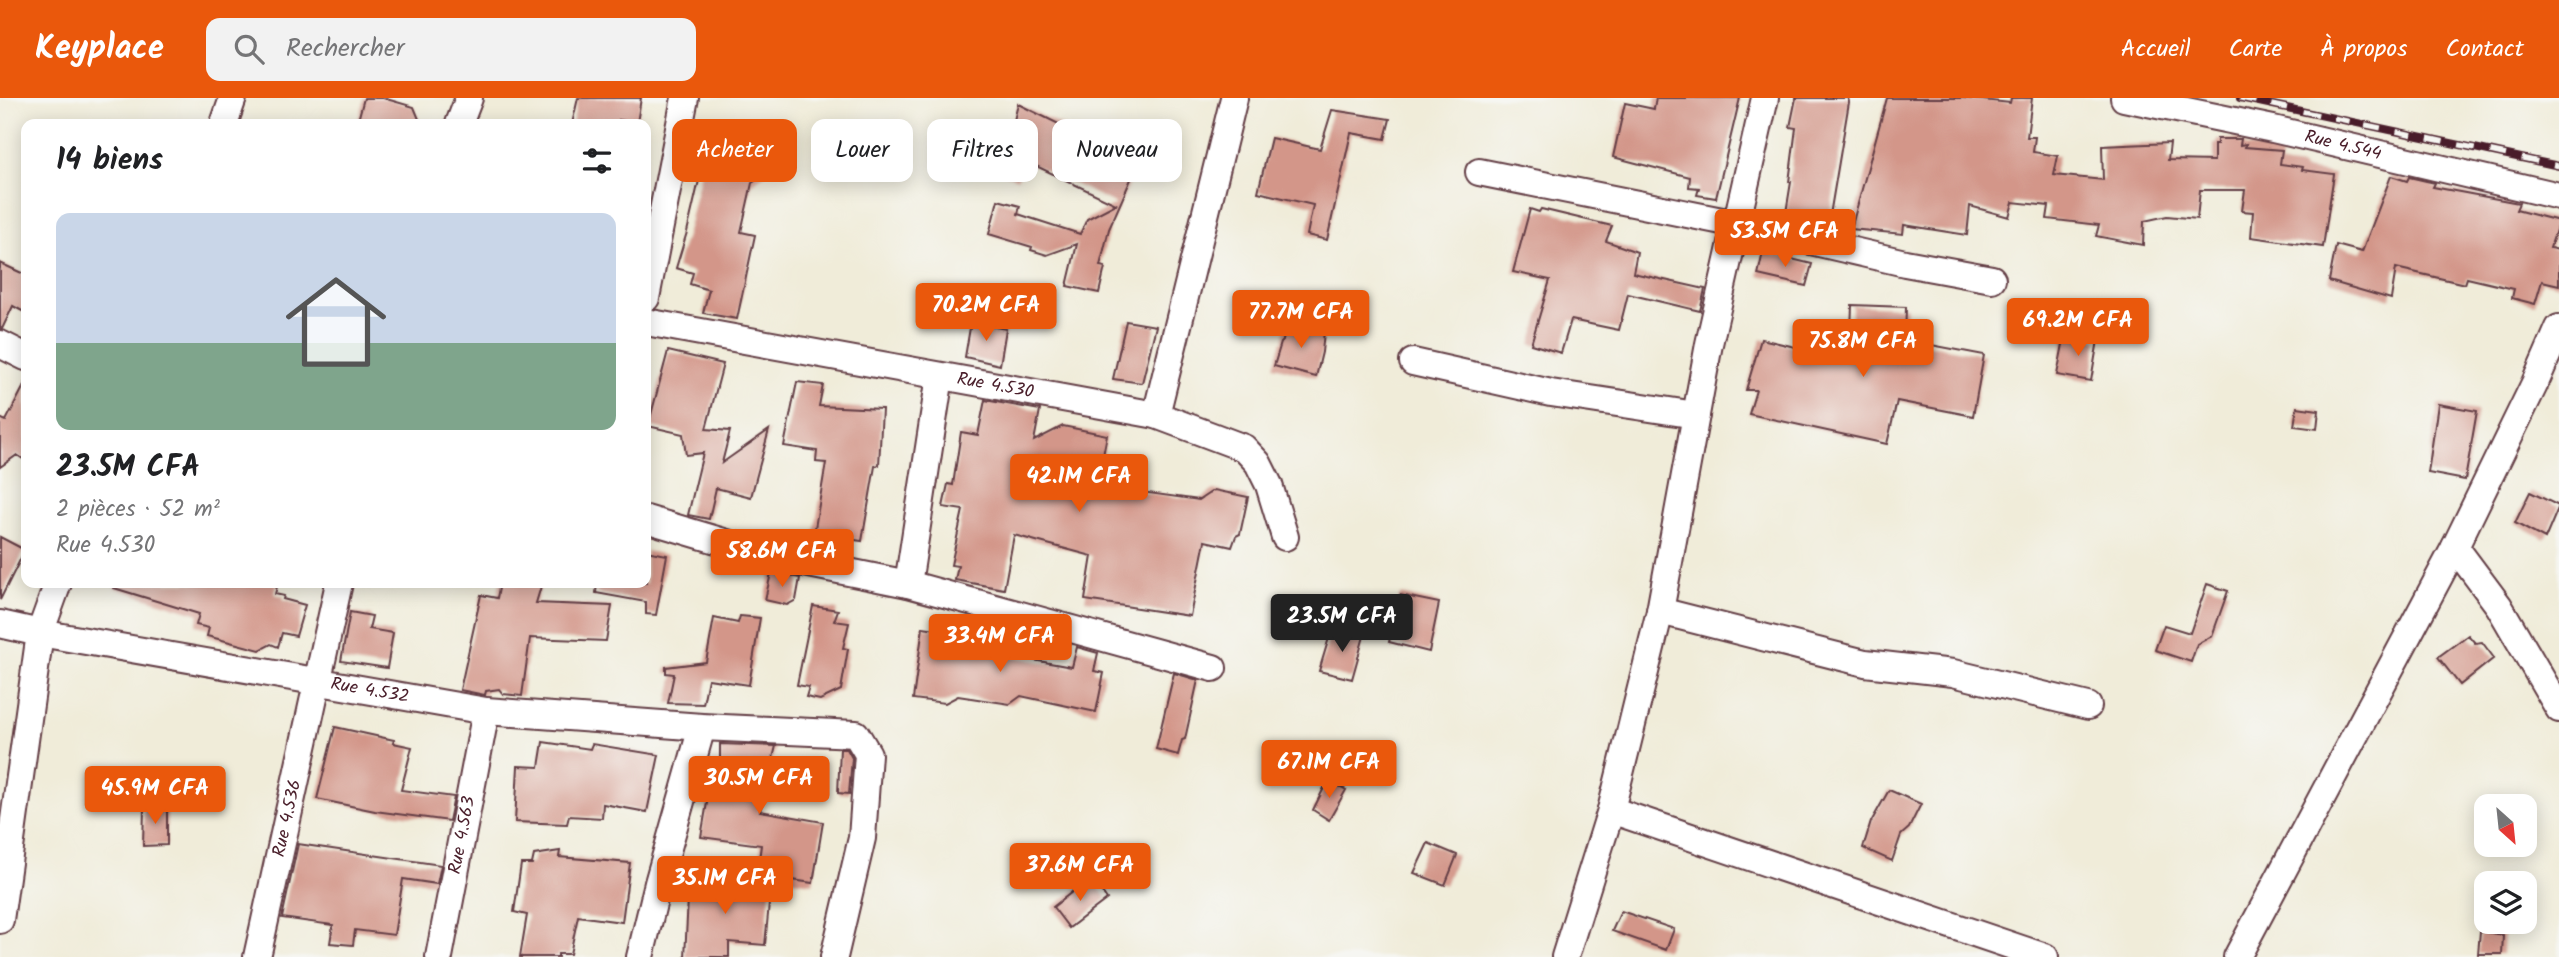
<!DOCTYPE html>
<html lang="fr">
<meta charset="utf-8">
<style>
body{margin:0;font-family:Kalam,sans-serif;background:#f2f2f2;color:#202124;height:100vh;display:flex;flex-direction:column;font-size:26px;white-space:nowrap}
*{box-sizing:border-box;margin:0}
p{font-size:23px;color:#757577}
.icon{flex:none;width:38px;height:38px;fill:none;stroke:currentColor;stroke-width:2;stroke-linecap:round;stroke-linejoin:round}
.map{position:relative;flex:1;overflow:hidden}
.side{position:absolute;left:21px;top:21px;width:630px;height:469px;display:flex;flex-direction:column;background:#fff;border-radius:14px;box-shadow:0 4px 18px #0003}
.side>*{flex:none}
.hud{position:absolute;left:672px;top:21px;width:665px;height:63px;display:flex;gap:14px}
.needle{width:46px;rotate:153deg}
.controls{position:absolute;left:2474px;top:696px;display:grid;gap:14px}
.controls a{display:grid;place-items:center;width:63px;height:63px;border-radius:14px;background:#fff;box-shadow:0 4px 18px #0003;font-size:35px}
.price{position:absolute;translate:-50% -60px;padding:0 16px;border-radius:7px;background:#ea580c;color:#fff;font-size:23px;line-height:46px;filter:drop-shadow(0 2px 4px #0008)}
.price::after{content:'';position:absolute;left:50%;top:42px;width:21px;height:16px;margin-left:-10px;background:inherit;clip-path:polygon(0 0,100% 0,50% 100%)}
.price.selected{background:#222;color:#fff}
ul{padding:0;list-style:none}
li{display:grid;align-content:center;gap:14px;height:371px;padding:0 35px}
li span{display:grid;place-items:center;height:217px;border-radius:14px;color:#555}
li>.icon{margin-inline-start:auto}
span .icon{width:126px;height:126px;fill:#fffc;stroke-width:1}
li b{font-size:30px}
h2{display:flex;justify-content:space-between;align-items:center;height:84px;padding:0 35px;font-size:30px}
.chip{padding:0 24px;border-radius:14px;background:#fff;box-shadow:0 4px 18px #0003;font-size:24px;line-height:63px}
.chip.selected{background:#ea580c;color:#fff}
header{display:flex;align-items:center;gap:42px;box-sizing:border-box;height:98px;padding:0 35px;background:#ea580c;color:#fff}
header strong{font-size:33px}
nav{display:flex;gap:38px;margin-inline-start:auto;font-size:24px}
.search{width:490px;height:63px;background:#f2f2f2;display:flex;align-items:center;gap:18px;box-sizing:border-box;padding:0 24px;border-radius:14px;color:#757577;font-size:26px}
.map>svg:first-child{display:block}
.building{fill:#d39689}
.lines{fill:none;stroke-linecap:round;stroke-linejoin:round}
.street-casing{stroke:#633e45;stroke-width:30}
.street{stroke:#fff;stroke-width:26}
.rail-casing{stroke:#4a1f2b;stroke-width:8}
.rail{stroke:#f6f6f2;stroke-width:5;stroke-dasharray:16;stroke-linecap:butt}
.labels{text-anchor:middle;dominant-baseline:central;stroke-width:5;stroke-linejoin:round;paint-order:stroke}
.street-label{font-size:18px;fill:#4a1f2b;stroke:#f6f6f2}
</style>
<header>
<strong>Keyplace</strong>
<div class="search"><svg class="icon" aria-label="search" viewBox="0 0 24 24"><circle cx="10" cy="10" r="6"/><path d="M15 15l6 6"/></svg>Rechercher</div>
<nav><a>Accueil</a><a>Carte</a><a>À propos</a><a>Contact</a></nav>
</header>
<div class="map">
<svg width="2559" height="859" viewBox="0 0 2559 859">
<rect width="100%" height="100%" fill="#f6f6f2"/>
<filter id="ink" filterUnits="userSpaceOnUse"><feTurbulence type="fractalNoise" baseFrequency=".0143" numOctaves="2"/><feDisplacementMap in="SourceGraphic" scale="14" xChannelSelector="R" yChannelSelector="G"/><feConvolveMatrix kernelMatrix="1 2 1 2 8 2 1 2 1" color-interpolation-filters="sRGB"/></filter>
<filter id="wash" filterUnits="userSpaceOnUse"><feTurbulence type="fractalNoise" baseFrequency=".00686" numOctaves="4" result="noise"/><feDisplacementMap in="SourceGraphic" scale="28" xChannelSelector="R" yChannelSelector="G"/><feGaussianBlur stdDeviation="1.57" result="paint"/><feColorMatrix in="noise" values="0 0 0 0 0 0 0 0 0 0 0 0 0 0 0 0 0 1.4 0 .05"/><feComposite in="paint" operator="in"/></filter>
<g filter="url(#wash)">
<rect width="100%" height="100%" fill="#f0ecd9"/>
<g id="blocks">
<!-- building -->
<path class="building" d="M 364,0 L 383,0 L 414,9 L 421,26 L 357,26 Z
M 578,0 L 641,0 L 637,25 L 619,22 L 618,26 L 572,26 Z
M 1656,0 L 1740,0 L 1716,100 L 1697,97 L 1699,90 L 1689,89 L 1690,79 L 1613,59 L 1625,5 L 1654,11 Z
M 1796,0 L 1848,0 L 1849,4 L 1828,129 L 1785,121 L 1791,84 L 1789,84 L 1796,30 L 1790,29 Z
M 1887,0 L 1964,0 L 2010,5 L 2011,0 L 2032,0 L 2027,39 L 2035,39 L 2033,54 L 2058,58 L 2054,77 L 2103,82 L 2102,48 L 2170,45 L 2168,62 L 2214,63 L 2214,46 L 2217,46 L 2217,41 L 2241,41 L 2240,47 L 2246,46 L 2245,49 L 2282,52 L 2280,66 L 2303,69 L 2302,72 L 2334,76 L 2323,149 L 2251,139 L 2253,114 L 2242,113 L 2245,92 L 2200,92 L 2197,121 L 2167,118 L 2144,123 L 2143,147 L 2096,138 L 2099,127 L 2047,121 L 2049,108 L 2013,104 L 2009,119 L 1970,108 L 1967,137 L 1904,127 L 1903,136 L 1851,131 Z
M 1018,6 L 1065,29 L 1062,41 L 1095,37 L 1093,44 L 1139,63 L 1109,131 L 1100,168 L 1105,169 L 1099,195 L 1067,188 L 1077,146 L 1047,157 L 1031,152 L 1032,149 L 989,136 L 998,102 L 1020,108 L 1018,116 L 1080,136 L 1087,121 L 1116,106 L 1026,63 L 1017,81 L 979,64 L 996,33 L 1010,39 Z
M 1332,12 L 1390,21 L 1385,41 L 1351,35 L 1327,142 L 1307,137 L 1313,107 L 1258,94 L 1271,40 L 1320,51 Z
M 734,26 L 776,36 L 769,74 L 752,85 L 741,134 L 755,137 L 737,221 L 703,215 L 709,192 L 690,186 L 693,175 L 676,170 L 687,134 L 704,61 L 720,65 Z
M 2391,78 L 2407,83 L 2409,79 L 2435,85 L 2433,89 L 2519,105 L 2516,112 L 2559,123 L 2550,150 L 2559,152 L 2559,187 L 2542,183 L 2535,206 L 2512,200 L 2514,191 L 2467,180 L 2465,186 L 2396,170 L 2391,201 L 2329,183 L 2336,147 L 2362,154 Z
M 1530,111 L 1539,114 L 1541,111 L 1612,128 L 1606,143 L 1637,154 L 1633,175 L 1705,191 L 1700,213 L 1628,196 L 1619,232 L 1571,222 L 1561,255 L 1531,246 L 1550,182 L 1513,174 Z
M 1763,154 L 1812,166 L 1806,188 L 1758,177 Z
M 0,165 L 26,177 L 26,215 L 13,208 L 2,231 L 0,230 Z
M 1852,207 L 1906,209 L 1905,242 L 1984,257 L 1973,318 L 1897,303 L 1887,346 L 1749,316 L 1756,292 L 1746,292 L 1761,241 L 1825,256 L 1828,254 L 1850,259 Z
M 1126,223 L 1156,228 L 1142,285 L 1113,281 Z
M 971,224 L 1006,231 L 1000,267 L 965,259 Z
M 1286,224 L 1324,233 L 1322,254 L 1316,279 L 1274,268 L 1281,245 L 1283,243 Z
M 2065,236 L 2098,242 L 2091,283 L 2057,277 Z
M 668,253 L 723,266 L 706,331 L 730,333 L 722,365 L 769,332 L 751,399 L 716,390 L 709,421 L 688,417 L 703,355 L 686,357 L 683,336 L 648,328 Z
M 26,284 L 26,363 L 17,357 L 0,369 L 0,320 L 6,323 Z
M 797,284 L 823,287 L 819,308 L 882,311 L 879,367 L 875,368 L 862,443 L 814,436 L 826,365 L 816,364 L 817,353 L 784,348 Z
M 985,302 L 1040,312 L 1034,343 L 1063,328 L 1107,337 L 1098,383 L 1142,390 L 1141,394 L 1199,402 L 1214,392 L 1248,399 L 1240,436 L 1236,438 L 1232,449 L 1205,443 L 1190,518 L 1085,502 L 1092,458 L 1014,437 L 1004,491 L 955,482 L 958,468 L 951,467 L 963,412 L 943,409 L 948,386 L 953,387 L 961,334 L 978,337 Z
M 2438,306 L 2477,313 L 2465,382 L 2428,375 Z
M 2297,309 L 2319,312 L 2317,331 L 2294,328 Z
M 2530,394 L 2559,408 L 2545,441 L 2515,425 Z
M 0,439 L 25,452 L 0,502 Z
M 646,453 L 667,457 L 656,517 L 646,516 L 646,504 L 596,495 L 597,485 L 646,485 Z
M 771,475 L 800,480 L 796,502 L 787,507 L 765,502 Z
M 115,485 L 278,485 L 275,496 L 284,498 L 283,501 L 305,507 L 296,538 L 282,535 L 278,549 L 271,546 L 260,552 L 207,538 L 209,530 L 196,527 L 199,516 L 114,490 Z
M 500,485 L 542,485 L 536,505 L 612,508 L 606,543 L 530,540 L 522,598 L 503,596 L 499,591 L 486,593 L 485,597 L 460,592 L 481,497 L 497,500 Z
M 2207,486 L 2228,493 L 2212,538 L 2197,546 L 2191,564 L 2155,552 L 2164,527 L 2190,535 Z
M 1400,497 L 1439,505 L 1429,554 L 1389,544 Z
M 813,508 L 838,512 L 834,523 L 849,525 L 843,550 L 848,551 L 841,592 L 820,602 L 806,599 L 809,589 L 797,587 Z
M 350,514 L 372,518 L 369,531 L 393,535 L 387,570 L 341,563 Z
M 740,518 L 760,520 L 749,587 L 708,581 L 703,606 L 668,605 L 674,576 L 666,575 L 666,569 L 706,564 L 714,520 L 738,525 Z
M 923,529 L 957,534 L 957,536 L 1001,545 L 999,556 L 1072,569 L 1077,549 L 1098,555 L 1094,573 L 1104,575 L 1096,614 L 1021,598 L 1010,606 L 958,598 L 945,605 L 913,601 Z
M 1332,530 L 1364,538 L 1352,581 L 1319,573 Z
M 2468,537 L 2475,545 L 2482,544 L 2494,560 L 2460,587 L 2438,559 Z
M 1174,575 L 1198,582 L 1185,641 L 1182,642 L 1178,657 L 1156,651 Z
M 335,629 L 394,642 L 393,645 L 412,649 L 401,692 L 454,699 L 449,723 L 375,713 L 317,701 Z
M 543,644 L 590,651 L 592,646 L 659,657 L 647,714 L 603,706 L 602,720 L 569,718 L 567,726 L 515,724 L 518,668 L 539,669 Z
M 720,646 L 776,648 L 760,713 L 823,724 L 813,785 L 757,777 L 761,747 L 701,739 L 711,682 L 720,683 Z
M 840,651 L 847,651 L 852,660 L 849,696 L 838,695 Z
M 1328,682 L 1346,692 L 1329,722 L 1313,712 Z
M 1889,692 L 1921,706 L 1909,730 L 1901,737 L 1892,763 L 1863,750 L 1871,724 Z
M 167,708 L 167,747 L 143,748 L 144,710 Z
M 1428,745 L 1457,757 L 1445,787 L 1414,775 Z
M 298,746 L 441,767 L 437,786 L 403,781 L 394,837 L 355,832 L 353,847 L 330,845 L 333,827 L 282,820 Z
M 560,753 L 559,759 L 630,765 L 622,824 L 578,818 L 570,856 L 558,856 L 558,859 L 520,859 L 527,817 L 514,814 L 521,766 L 532,766 L 534,757 Z
M 1091,779 L 1107,801 L 1069,830 L 1053,809 Z
M 689,781 L 771,785 L 765,847 L 729,844 L 729,859 L 685,859 Z
M 1621,813 L 1674,831 L 1666,852 L 1612,833 Z
M 2480,833 L 2503,837 L 2502,856 L 2478,856 Z"/>
</g>
</g>
<g filter="url(#ink)">
<use href="#blocks" fill-opacity="0" stroke="#633e45" stroke-width="2"/>
<g class="lines">
<defs>
<g id="street">
<path id="s1" d="M 2124,0 L 2273,31 L 2559,98"/>
<path d="M 224,26 L 233,0"/>
<path d="M 459,26 L 469,0"/>
<path d="M 1479,74 L 1737,126 L 1905,165 L 1992,181"/>
<path d="M 646,200 L 685,0"/>
<path id="s2" d="M 646,224 L 1156,317 L 1244,350 L 1258,365 L 1269,387 L 1285,439"/>
<path d="M 0,246 L 26,259"/>
<path d="M 1413,264 L 1551,295 L 1696,317"/>
<path d="M 1156,317 L 1234,0"/>
<path d="M 646,421 L 774,459 L 908,486 L 1213,570"/>
<path d="M 2455,449 L 2499,508 L 2559,611"/>
<path id="s3" d="M 58,485 L 40,535 L 486,613 L 702,629 L 856,636 L 868,656 L 862,740 L 834,859"/>
<path d="M 908,486 L 940,278"/>
<path d="M 1660,513 L 1865,565 L 1953,575 L 2088,608"/>
<path d="M 0,526 L 40,535 L 0,822"/>
<path d="M 1611,712 L 2045,859"/>
<path id="s4" d="M 257,859 L 339,485"/>
<path id="s5" d="M 439,859 L 486,613"/>
<path d="M 640,859 L 658,785 L 702,629"/>
<path d="M 1565,859 L 1611,712 L 1660,513 L 1709,246 L 1765,0"/>
<path d="M 2237,859 L 2455,449 L 2535,285 L 2559,230"/>
</g>
</defs>
<!-- street casing -->
<use href="#street" class="street-casing"/>
<!-- street -->
<use href="#street" class="street"/>
<defs>
<path id="rail" d="M 2240,0 L 2559,68"/>
</defs>
<!-- rail casing -->
<use href="#rail" class="rail-casing"/>
<!-- rail -->
<use href="#rail" class="rail"/>
</g>
</g>
<g class="labels">
<!-- street labels -->
<g class="street-label">
<text stroke="none"><textPath href="#s1" startOffset="224">Rue 4.544</textPath></text>
<text stroke="none"><textPath href="#s2" startOffset="355">Rue 4.530</textPath></text>
<text stroke="none"><textPath href="#s3" startOffset="388">Rue 4.532</textPath></text>
<text stroke="none"><textPath href="#s4" startOffset="142">Rue 4.536</textPath></text>
<text stroke="none"><textPath href="#s5" startOffset="124">Rue 4.563</textPath></text>
</g>
</g>
</svg>
<div class="controls">
<a><svg class="needle" viewBox="-14 -14 28 28"><path d="M0-13l5 13h-10z" fill="#e53935"/><path d="M0 13l5-13h-10z" fill="#757577"/></svg></a>
<a><svg class="icon" aria-label="layers" viewBox="0 0 24 24"><path d="M12 4l9 5-9 5-9-5zM3 14l9 5 9-5"/></svg></a>
</div>
<b class="price" style="left:1785px;top:171px">53.5M CFA</b>
<b class="price" style="left:986px;top:245px">70.2M CFA</b>
<b class="price" style="left:1301px;top:252px">77.7M CFA</b>
<b class="price" style="left:2078px;top:260px">69.2M CFA</b>
<b class="price" style="left:1863px;top:281px">75.8M CFA</b>
<b class="price" style="left:1079px;top:416px">42.1M CFA</b>
<b class="price" style="left:782px;top:491px">58.6M CFA</b>
<b class="price selected" style="left:1342px;top:556px">23.5M CFA</b>
<b class="price" style="left:1000px;top:576px">33.4M CFA</b>
<b class="price" style="left:1329px;top:702px">67.1M CFA</b>
<b class="price" style="left:759px;top:718px">30.5M CFA</b>
<b class="price" style="left:155px;top:728px">45.9M CFA</b>
<b class="price" style="left:1080px;top:805px">37.6M CFA</b>
<b class="price" style="left:725px;top:818px">35.1M CFA</b>
<div class="hud">
<a class="chip selected">Acheter</a>
<a class="chip">Louer</a>
<a class="chip">Filtres</a>
<a class="chip">Nouveau</a>
</div>
<section class="side">
<h2>14 biens<svg class="icon" aria-label="filters" viewBox="0 0 24 24"><path d="M4 7h16M4 17h16"/><circle cx="9" cy="7" r="2"/><circle cx="15" cy="17" r="2"/></svg></h2>
<ul>
<li><span style="background:linear-gradient(#c9d6e8 60%,#7fa58c 0)"><svg class="icon" aria-label="home" viewBox="0 0 24 24"><path d="M3 11l9-7 9 7M6 9v11h12V9"/></svg></span><div><b>23.5M CFA</b><p>2 pièces · 52 m²</p><p>Rue 4.530</p></div></li>
</ul>
</section>
</div>
